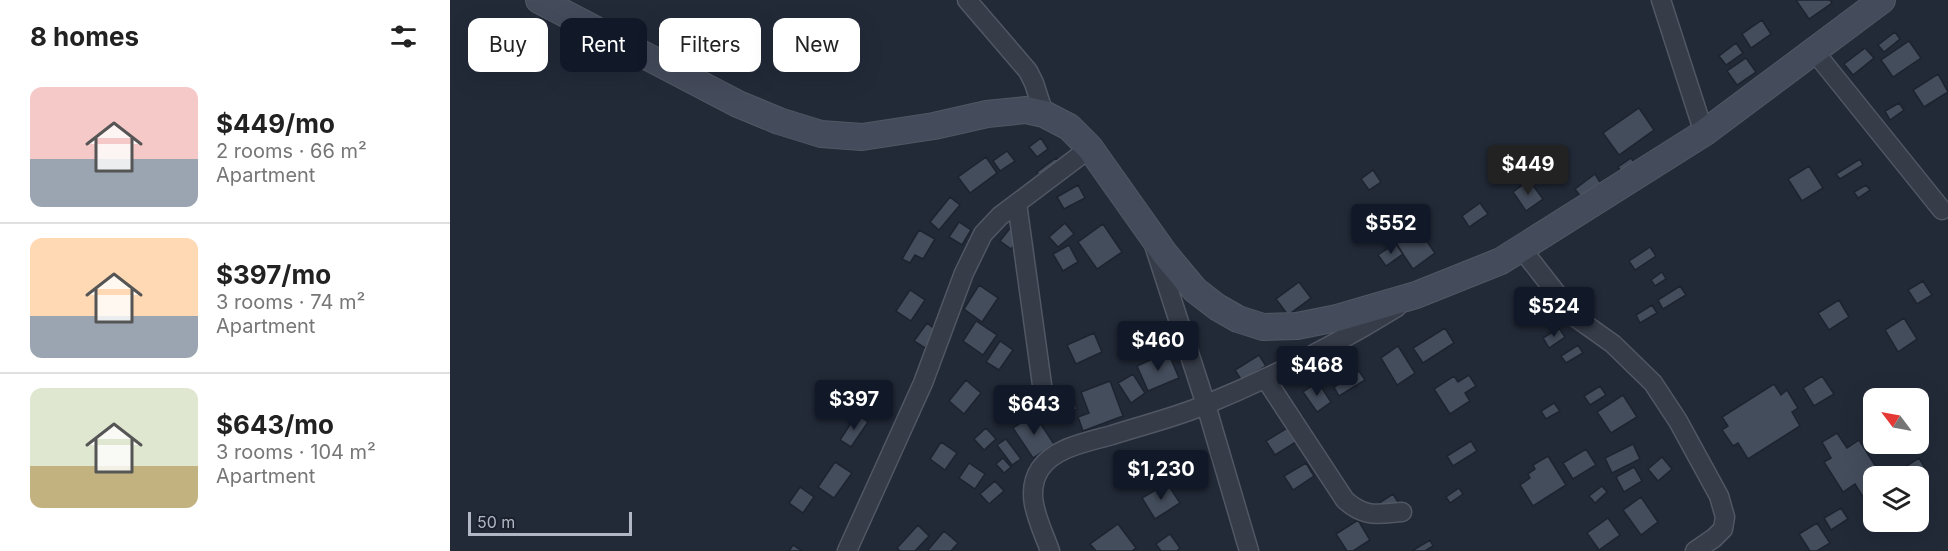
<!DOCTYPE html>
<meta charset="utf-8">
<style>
body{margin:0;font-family:Inter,sans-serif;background:#f2f2f2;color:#222;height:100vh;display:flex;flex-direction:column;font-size:22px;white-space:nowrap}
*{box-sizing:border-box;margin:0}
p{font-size:20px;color:#767676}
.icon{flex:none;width:33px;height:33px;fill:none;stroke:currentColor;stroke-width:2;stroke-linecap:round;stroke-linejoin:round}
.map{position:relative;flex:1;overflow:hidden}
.details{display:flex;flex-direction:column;background:#fff;width:450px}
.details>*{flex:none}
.top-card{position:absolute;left:18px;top:18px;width:570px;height:54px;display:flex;gap:12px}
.needle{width:39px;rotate:302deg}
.buttons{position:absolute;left:1413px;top:388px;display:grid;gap:12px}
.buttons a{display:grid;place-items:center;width:66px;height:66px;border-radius:12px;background:#fff;box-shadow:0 6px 24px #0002;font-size:30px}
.scale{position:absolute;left:18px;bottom:15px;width:164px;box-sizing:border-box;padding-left:6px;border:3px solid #b1b7c4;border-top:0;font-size:16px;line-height:21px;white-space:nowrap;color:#b1b7c4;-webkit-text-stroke:4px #1b212d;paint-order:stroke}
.price{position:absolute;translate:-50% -51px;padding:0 14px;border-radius:6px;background:#111827;color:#fff;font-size:20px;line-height:39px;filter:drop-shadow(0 2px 3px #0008)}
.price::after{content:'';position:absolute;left:50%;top:36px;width:18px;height:14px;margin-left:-9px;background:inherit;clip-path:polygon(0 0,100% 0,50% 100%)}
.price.on{background:#222;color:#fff}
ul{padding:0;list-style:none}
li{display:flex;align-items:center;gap:18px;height:150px;padding:0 30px}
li+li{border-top:2px solid #e0e0e0}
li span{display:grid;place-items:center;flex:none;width:168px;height:120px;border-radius:12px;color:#555}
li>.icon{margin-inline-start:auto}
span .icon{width:72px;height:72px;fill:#fffc;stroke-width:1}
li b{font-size:26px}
h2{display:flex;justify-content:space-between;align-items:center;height:72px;padding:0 30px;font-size:26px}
.pill{padding:0 21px;border-radius:12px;background:#fff;box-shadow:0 6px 24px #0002;font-size:21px;line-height:54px}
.pill.on{background:#111827;color:#fff}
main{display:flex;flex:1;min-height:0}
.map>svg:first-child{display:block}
.building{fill:#444d5c;stroke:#1d232f;stroke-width:1.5}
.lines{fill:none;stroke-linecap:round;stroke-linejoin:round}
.street-casing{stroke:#515763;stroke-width:21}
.secondary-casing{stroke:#515763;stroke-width:28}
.street{stroke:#363c48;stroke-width:18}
.secondary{stroke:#444b5b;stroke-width:26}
</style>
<main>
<section class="details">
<h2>8 homes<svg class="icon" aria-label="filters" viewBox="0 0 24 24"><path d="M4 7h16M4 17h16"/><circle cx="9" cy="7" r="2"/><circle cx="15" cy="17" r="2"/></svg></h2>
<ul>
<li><span style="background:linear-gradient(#f6c9c9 60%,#9aa5b1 0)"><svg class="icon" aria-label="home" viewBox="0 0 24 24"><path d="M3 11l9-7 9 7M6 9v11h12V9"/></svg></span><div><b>$449/mo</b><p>2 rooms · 66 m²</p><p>Apartment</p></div></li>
<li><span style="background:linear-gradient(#ffd9b3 65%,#9aa5b1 0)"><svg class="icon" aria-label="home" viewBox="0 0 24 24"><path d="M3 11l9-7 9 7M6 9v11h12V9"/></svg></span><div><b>$397/mo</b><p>3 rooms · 74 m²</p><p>Apartment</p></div></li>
<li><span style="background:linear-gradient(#dfe7d0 65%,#c2b280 0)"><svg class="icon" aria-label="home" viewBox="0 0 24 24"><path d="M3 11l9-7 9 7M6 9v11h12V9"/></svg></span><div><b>$643/mo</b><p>3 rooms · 104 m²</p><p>Apartment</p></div></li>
</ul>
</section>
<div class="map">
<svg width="1498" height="551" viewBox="0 0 1498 551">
<rect width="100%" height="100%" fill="#222a38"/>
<!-- building -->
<path class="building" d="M 1346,0 L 1380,0 L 1382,3 L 1359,19 Z
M 1312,20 L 1321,34 L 1301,48 L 1292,34 Z
M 1445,32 L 1450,39 L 1434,52 L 1428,45 Z
M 1459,41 L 1471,58 L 1443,77 L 1431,60 Z
M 1286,43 L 1293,53 L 1276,65 L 1269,56 Z
M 1415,48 L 1424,58 L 1403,75 L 1394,64 Z
M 1296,58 L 1306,72 L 1287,85 L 1277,71 Z
M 1488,74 L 1498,92 L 1474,107 L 1463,90 Z
M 1449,103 L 1454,110 L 1440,120 L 1435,111 Z
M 1189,108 L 1204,130 L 1169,155 L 1153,133 Z
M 591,138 L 598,149 L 587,157 L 579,147 Z
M 557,151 L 565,161 L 550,171 L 543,161 Z
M 536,157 L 547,173 L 520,193 L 508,177 Z
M 606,158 L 612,167 L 593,181 L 587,172 Z
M 1181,158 L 1184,162 L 1171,171 L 1168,167 Z
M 1410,159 L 1413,165 L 1390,179 L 1386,174 Z
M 1073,163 L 1079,171 L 1063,182 L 1057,174 Z
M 1359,166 L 1373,188 L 1352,201 L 1338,179 Z
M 923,170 L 931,182 L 919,190 L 911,179 Z
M 1145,174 L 1153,187 L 1133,200 L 1125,189 Z
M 1079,180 L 1093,199 L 1076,211 L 1063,192 Z
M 628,185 L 635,198 L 614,209 L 607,197 Z
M 1416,185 L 1420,190 L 1408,198 L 1404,192 Z
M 500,197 L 510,205 L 489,230 L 480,222 Z
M 1030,203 L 1038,214 L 1019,227 L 1012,216 Z
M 509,222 L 521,230 L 512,245 L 499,237 Z
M 615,223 L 624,234 L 608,247 L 599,237 Z
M 653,224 L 672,252 L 647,269 L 628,242 Z
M 561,227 L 571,236 L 561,249 L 550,241 Z
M 968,229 L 985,253 L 963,269 L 946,244 Z
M 469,230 L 485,239 L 473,259 L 465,255 L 460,263 L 452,259 Z
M 946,243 L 953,254 L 936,266 L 928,255 Z
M 619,245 L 628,262 L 613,271 L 603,254 Z
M 1200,247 L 1206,256 L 1185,270 L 1179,261 Z
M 1212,272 L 1216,279 L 1205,286 L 1201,280 Z
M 1473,281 L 1482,295 L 1467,304 L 1458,290 Z
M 849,282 L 861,298 L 838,315 L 826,299 Z
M 529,285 L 548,298 L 532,322 L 514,309 Z
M 1230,286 L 1236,295 L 1213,309 L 1208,300 Z
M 460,290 L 475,300 L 461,321 L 446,311 Z
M 1389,300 L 1399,317 L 1379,330 L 1368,313 Z
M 1202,305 L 1207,313 L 1190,323 L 1186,315 Z
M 1454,318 L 1467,339 L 1448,352 L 1435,330 Z
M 526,321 L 547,335 L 533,355 L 513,341 Z
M 477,323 L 487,331 L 475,348 L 464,341 Z
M 704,326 L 712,348 L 685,357 L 678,336 Z
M 995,328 L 1004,343 L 973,363 L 963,348 Z
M 1109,328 L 1115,337 L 1099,348 L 1093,338 Z
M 644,333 L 652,352 L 626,364 L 617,345 Z
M 550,341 L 563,350 L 549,370 L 536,362 Z
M 1128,345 L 1133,353 L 1116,363 L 1111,356 Z
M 948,346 L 965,373 L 947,385 L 931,358 Z
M 718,352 L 729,378 L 698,391 L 687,366 Z
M 809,355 L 816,366 L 792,381 L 785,370 Z
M 909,371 L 915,380 L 889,396 L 884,387 Z
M 683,374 L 695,393 L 681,403 L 668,383 Z
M 1019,375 L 1026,386 L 1015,393 L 1020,401 L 1000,414 L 984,389 L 1004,376 L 1008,382 Z
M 1372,376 L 1384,394 L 1364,406 L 1353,388 Z
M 516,380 L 531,393 L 514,414 L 499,401 Z
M 660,381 L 673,416 L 633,431 L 628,417 L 639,413 L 631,392 Z
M 868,382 L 881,402 L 867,412 L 853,392 Z
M 426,383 L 434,388 L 422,406 L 414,401 Z
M 1324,384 L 1331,395 L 1337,390 L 1348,408 L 1342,412 L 1350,426 L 1298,459 L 1288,443 L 1283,446 L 1272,430 L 1278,426 L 1272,417 Z
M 1150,386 L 1156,395 L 1140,405 L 1134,396 Z
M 1173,395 L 1187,417 L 1161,433 L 1147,412 Z
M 623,398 L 627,409 L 614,414 L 609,403 Z
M 1104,403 L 1110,411 L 1096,419 L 1091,411 Z
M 407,414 L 418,422 L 401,447 L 390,440 Z
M 584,414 L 604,444 L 583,458 L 563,428 Z
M 1472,425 L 1479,436 L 1468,443 L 1468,427 Z
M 536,428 L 546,439 L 534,450 L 524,439 Z
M 837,428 L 846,442 L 825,455 L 816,441 Z
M 1424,430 L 1424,444 L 1442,444 L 1428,453 L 1416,434 Z
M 1387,433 L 1397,448 L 1409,440 L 1428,470 L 1423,473 L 1426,477 L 1424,477 L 1424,491 L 1413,497 L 1405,484 L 1393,492 L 1374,462 L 1381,458 L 1372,442 Z
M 556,439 L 571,459 L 562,465 L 547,445 Z
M 1021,441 L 1027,451 L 1003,466 L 997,456 Z
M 491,442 L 507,453 L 495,470 L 480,459 Z
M 1183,444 L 1190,459 L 1162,473 L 1155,458 Z
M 1136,449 L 1146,465 L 1123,479 L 1113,463 Z
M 1098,456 L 1116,485 L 1083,506 L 1070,485 L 1080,478 L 1078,474 L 1085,469 L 1083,465 Z
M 1212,457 L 1222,469 L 1208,481 L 1198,469 Z
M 553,458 L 561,467 L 554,473 L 546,464 Z
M 1469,458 L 1477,471 L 1467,477 L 1454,477 L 1450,470 Z
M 385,462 L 402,473 L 384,498 L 368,487 Z
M 519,463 L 535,474 L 525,489 L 509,478 Z
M 856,463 L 864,476 L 843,490 L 834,476 Z
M 1184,467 L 1192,481 L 1174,492 L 1166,477 Z
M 545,481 L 554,491 L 539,504 L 530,494 Z
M 717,483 L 730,503 L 705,519 L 692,498 Z
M 1152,486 L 1157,492 L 1145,503 L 1139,496 Z
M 350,487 L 364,497 L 353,513 L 339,503 Z
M 1009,488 L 1013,494 L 1000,503 L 996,497 Z
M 943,494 L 948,502 L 934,510 L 929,503 Z
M 1191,497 L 1208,522 L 1191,535 L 1173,510 Z
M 1391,508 L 1398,519 L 1381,530 L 1374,518 Z
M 1158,518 L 1170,535 L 1149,550 L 1137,533 Z
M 908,520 L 920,540 L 903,551 L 897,551 L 886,534 Z
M 1367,523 L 1380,543 L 1367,551 L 1360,551 L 1349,534 Z
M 668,524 L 686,548 L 682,551 L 646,551 L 640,544 Z
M 468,525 L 479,536 L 465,551 L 450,551 L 447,548 Z
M 494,531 L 508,543 L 501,551 L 479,551 L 478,550 Z
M 720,534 L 730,548 L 727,551 L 711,551 L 706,544 Z
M 980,540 L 983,546 L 975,551 L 962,551 Z
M 343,545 L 352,551 L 339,551 Z"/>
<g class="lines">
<defs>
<path id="street" d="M 517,0 L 578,71 L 584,83 L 594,114
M 1211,0 L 1254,133
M 1364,51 L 1492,210
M 567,203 L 593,392
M 705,248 L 756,405 L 799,551
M 1071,248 L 1125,317 L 1163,344 L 1203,383 L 1228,421 L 1269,496 L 1275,517 L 1273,529 L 1264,538 L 1245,551
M 815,378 L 895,500 C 915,518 927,514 952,512
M 397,551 L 473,383 L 514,273 L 533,234 L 550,216 L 640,148
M 600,551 C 591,525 573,495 590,469 C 605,447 638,442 662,435 C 693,425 727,417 757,404 C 823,377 887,344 947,307"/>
<path id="secondary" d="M 89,0 L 288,104 L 329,121 L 371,134 L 412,137 L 484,126 L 537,114 L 576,110 L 594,114 L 619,127 L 640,148 L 715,254 L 745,290 L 767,307 L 788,319 L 813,327 L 847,326 L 887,318 L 966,295 L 1051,261 L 1254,133 L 1432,0"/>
</defs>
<!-- street casing -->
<use href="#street" class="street-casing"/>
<!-- secondary casing -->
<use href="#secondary" class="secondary-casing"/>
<!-- street -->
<use href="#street" class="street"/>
<!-- secondary -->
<use href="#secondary" class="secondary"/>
</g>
</svg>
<div class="buttons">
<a><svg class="needle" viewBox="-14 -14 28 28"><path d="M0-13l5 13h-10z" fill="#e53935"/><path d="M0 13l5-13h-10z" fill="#767676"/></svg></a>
<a><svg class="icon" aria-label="layers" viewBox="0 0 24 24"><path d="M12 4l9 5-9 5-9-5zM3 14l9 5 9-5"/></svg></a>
</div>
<div class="scale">50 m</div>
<b class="price on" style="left:1078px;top:196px">$449</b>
<b class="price" style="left:941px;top:255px">$552</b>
<b class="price" style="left:1104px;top:338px">$524</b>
<b class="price" style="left:708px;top:372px">$460</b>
<b class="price" style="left:867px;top:397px">$468</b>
<b class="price" style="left:404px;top:431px">$397</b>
<b class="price" style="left:584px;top:436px">$643</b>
<b class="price" style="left:711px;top:501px">$1,230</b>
<div class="top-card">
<a class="pill">Buy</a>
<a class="pill on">Rent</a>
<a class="pill">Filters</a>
<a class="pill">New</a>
</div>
</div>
</main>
